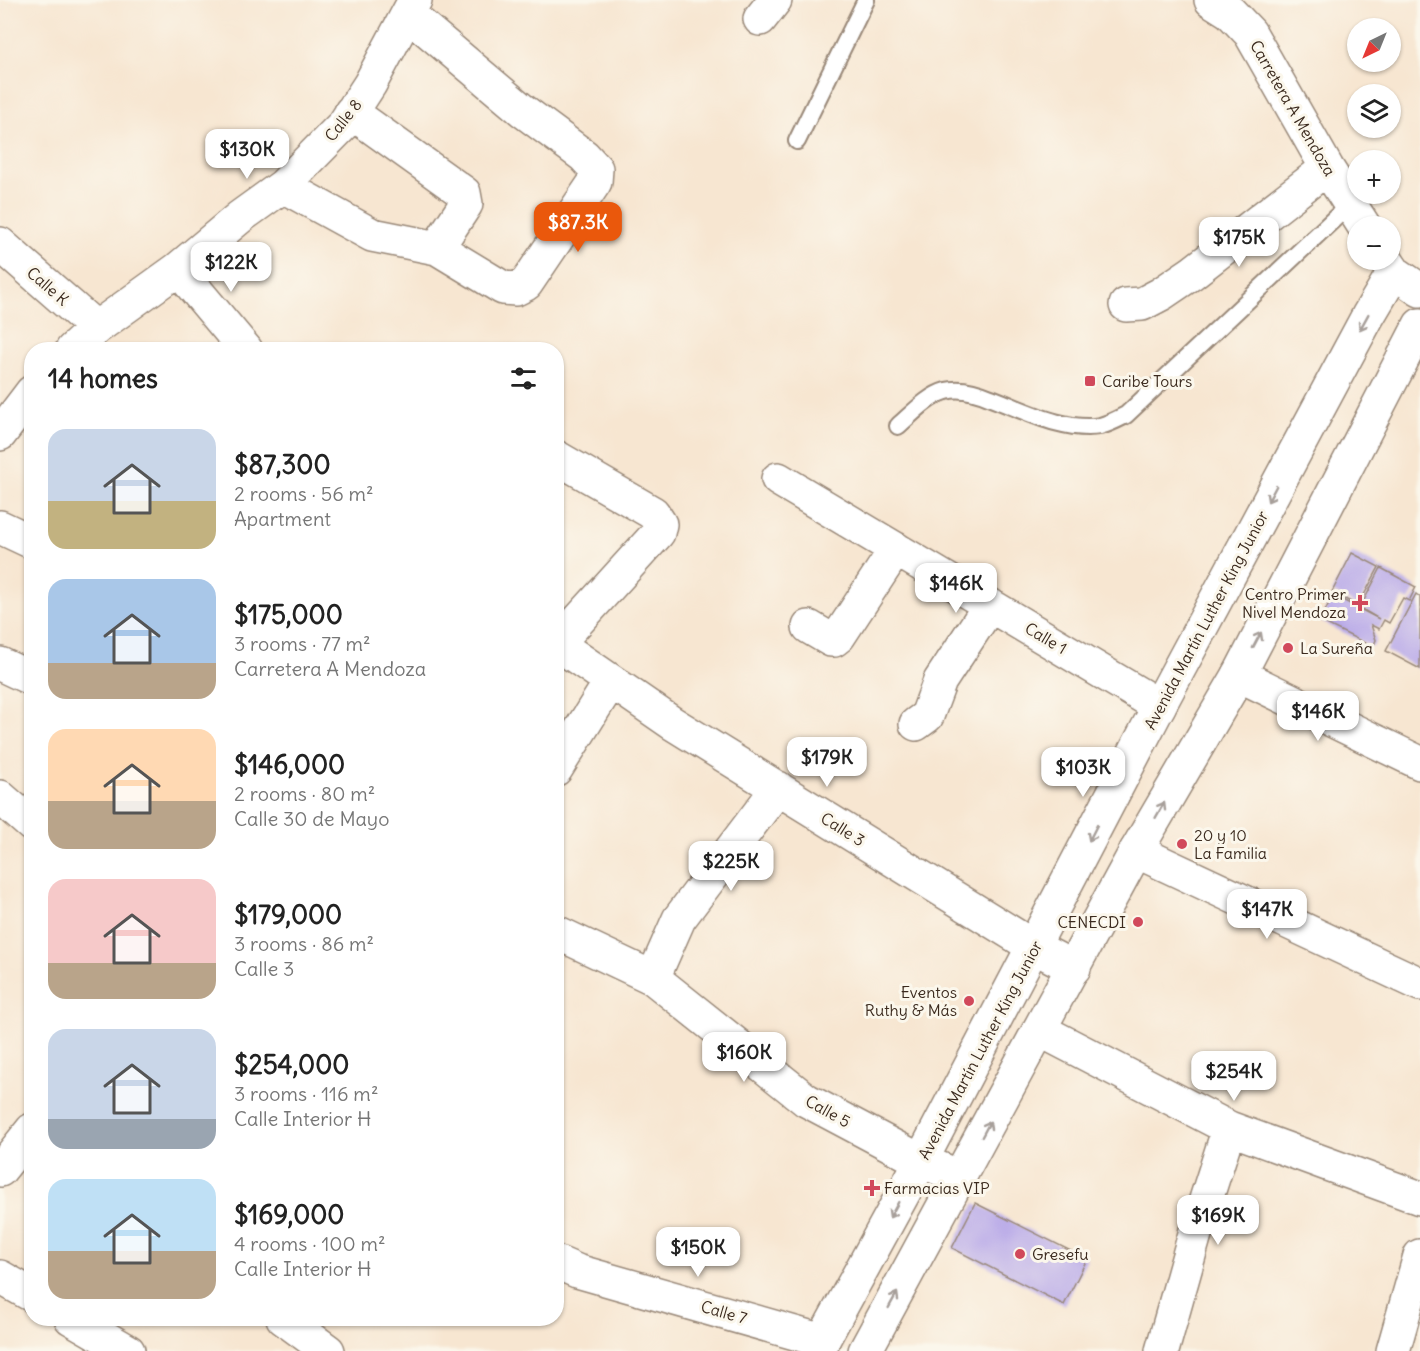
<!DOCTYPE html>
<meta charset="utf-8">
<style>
body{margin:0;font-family:Delius,sans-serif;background:#f6f6f6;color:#222;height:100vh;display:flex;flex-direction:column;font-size:22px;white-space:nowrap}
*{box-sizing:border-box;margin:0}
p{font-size:20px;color:#767676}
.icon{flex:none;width:33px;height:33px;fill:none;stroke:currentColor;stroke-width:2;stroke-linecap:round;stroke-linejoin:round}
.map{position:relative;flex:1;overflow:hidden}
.panel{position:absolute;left:24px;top:342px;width:540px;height:984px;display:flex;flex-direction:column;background:#fff;border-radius:24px;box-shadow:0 2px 4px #0004}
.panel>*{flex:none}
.needle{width:39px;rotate:223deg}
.buttons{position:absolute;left:1347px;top:18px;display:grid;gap:12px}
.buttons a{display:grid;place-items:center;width:54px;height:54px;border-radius:50%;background:#fff;box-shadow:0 2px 4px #0004;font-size:30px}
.price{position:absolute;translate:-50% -51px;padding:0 14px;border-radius:12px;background:#fff;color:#222;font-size:20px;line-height:39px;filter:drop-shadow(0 2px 3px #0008)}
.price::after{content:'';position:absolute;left:50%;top:36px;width:18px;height:14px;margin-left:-9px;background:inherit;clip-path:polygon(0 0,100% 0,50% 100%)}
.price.active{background:#ea580c;color:#fff}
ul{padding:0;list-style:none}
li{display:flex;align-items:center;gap:18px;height:150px;padding:0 24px}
li span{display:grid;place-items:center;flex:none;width:168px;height:120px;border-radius:18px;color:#555}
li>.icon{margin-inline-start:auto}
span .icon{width:72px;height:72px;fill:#fffc;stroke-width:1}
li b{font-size:26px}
h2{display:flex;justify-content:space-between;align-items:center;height:72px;padding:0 24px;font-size:26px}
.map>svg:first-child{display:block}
.building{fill:#b9aae8}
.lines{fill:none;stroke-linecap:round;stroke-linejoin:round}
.lane-casing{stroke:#998878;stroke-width:20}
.street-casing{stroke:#998878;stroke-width:36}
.secondary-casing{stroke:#998878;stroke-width:36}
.lane{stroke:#fff;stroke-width:16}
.street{stroke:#fff;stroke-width:33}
.secondary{stroke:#fff;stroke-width:33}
.oneway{stroke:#a79f9a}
.poi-dot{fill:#d1495b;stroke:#fbf7ec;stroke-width:2}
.labels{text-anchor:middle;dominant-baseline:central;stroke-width:6;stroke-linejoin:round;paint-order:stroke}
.street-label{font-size:16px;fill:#3b2a1e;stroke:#fbf7ec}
.poi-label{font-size:16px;fill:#3b2a1e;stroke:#fbf7ec;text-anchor:start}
</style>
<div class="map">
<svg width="1420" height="1351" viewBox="0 0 1420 1351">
<rect width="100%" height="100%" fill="#fbf7ec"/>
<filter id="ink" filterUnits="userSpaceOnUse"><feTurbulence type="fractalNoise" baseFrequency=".0167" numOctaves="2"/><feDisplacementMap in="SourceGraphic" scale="12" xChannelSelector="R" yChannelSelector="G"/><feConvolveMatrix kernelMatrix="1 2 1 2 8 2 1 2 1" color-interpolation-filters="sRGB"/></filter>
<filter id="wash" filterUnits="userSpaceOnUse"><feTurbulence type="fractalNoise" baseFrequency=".008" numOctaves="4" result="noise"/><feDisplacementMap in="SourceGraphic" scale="24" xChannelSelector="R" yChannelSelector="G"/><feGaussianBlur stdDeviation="1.35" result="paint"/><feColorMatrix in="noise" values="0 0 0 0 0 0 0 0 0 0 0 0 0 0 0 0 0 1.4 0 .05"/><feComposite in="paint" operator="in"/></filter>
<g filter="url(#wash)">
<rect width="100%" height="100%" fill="#f7e6d1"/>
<g id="blocks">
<!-- building -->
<path class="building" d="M 1352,553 L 1379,567 L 1358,606 L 1332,592 Z
M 1381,568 L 1416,587 L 1409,601 L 1403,598 L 1389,623 L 1384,620 L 1379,629 L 1371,625 L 1376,640 L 1373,647 L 1320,621 L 1333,595 L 1379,619 L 1360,608 Z
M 1416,594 L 1420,597 L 1420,669 L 1386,651 Z
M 975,1203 L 1087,1259 L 1064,1305 L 952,1248 Z"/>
</g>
</g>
<g filter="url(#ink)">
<use href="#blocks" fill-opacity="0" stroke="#998878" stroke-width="1.5"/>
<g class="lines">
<defs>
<path id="lane" d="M 797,141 L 866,0
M 898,426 C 912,414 928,396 946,391 C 961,387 977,392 991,398 C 1024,410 1064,432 1100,426 C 1109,424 1118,419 1126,415 L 1350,204"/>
<path id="street" d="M 1211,0 L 1230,12 L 1250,33 L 1327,168 L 1364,226
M 760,19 L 775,0
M 351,112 L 464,193 L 466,204 L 437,248
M 283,186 L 372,235 L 437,248 L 503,288 L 516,289 L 526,284 L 595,182 L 596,169 L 584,156 L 522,110 L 408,14
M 0,244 L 96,328
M 1386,260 L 1394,272 L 1420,290
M 178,269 L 246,350
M 1126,305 L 1142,304 L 1161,294 L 1192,273 L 1327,168
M 72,350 L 96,328 L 178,269 L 240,217 L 283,186 L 344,124 L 370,84 L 415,0
M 0,434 L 32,392
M 556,457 L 653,513 L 660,524 L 658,533 L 557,644
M 778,479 L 1159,706
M 0,527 L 32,542
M 809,627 L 831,640 L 834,640 L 839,636 L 896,549
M 556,643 L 672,723 L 1034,947 L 1074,968
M 0,664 L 32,679
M 1239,675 L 1420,763
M 916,724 L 927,716 L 940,681 L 990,605
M 556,769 L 611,681
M 0,797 L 32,825
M 1136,851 L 1420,984
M 556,932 L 653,978 L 806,1100 L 921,1161 L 960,1177
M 653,978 L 679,919 L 778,788
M 1040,1030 L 1229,1128 L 1420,1198
M 0,1170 L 32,1130
M 556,1262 L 577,1271 L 823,1341
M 0,1277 L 32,1295
M 71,1318 L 128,1351
M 283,1318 L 328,1351
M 1162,1351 L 1195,1234 L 1229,1128
M 1393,1351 L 1420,1256"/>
<path id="secondary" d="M 817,1351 L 921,1161 L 1159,706 L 1368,316 L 1394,272
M 865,1351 L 1136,851 L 1239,675 L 1420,325"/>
</defs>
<!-- lane casing -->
<use href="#lane" class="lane-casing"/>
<!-- street casing -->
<use href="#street" class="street-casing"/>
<!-- secondary casing -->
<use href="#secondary" class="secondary-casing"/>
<!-- lane -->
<use href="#lane" class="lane"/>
<!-- street -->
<use href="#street" class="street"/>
<!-- secondary -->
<use href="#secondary" class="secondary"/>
</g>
<!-- one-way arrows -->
<defs><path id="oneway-shaft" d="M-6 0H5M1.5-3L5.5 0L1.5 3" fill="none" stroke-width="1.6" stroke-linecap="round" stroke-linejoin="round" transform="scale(1.5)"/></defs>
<g class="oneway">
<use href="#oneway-shaft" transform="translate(1364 322) rotate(119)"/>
<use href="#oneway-shaft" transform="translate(1272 494) rotate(118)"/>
<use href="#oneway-shaft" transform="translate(1257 640) rotate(-62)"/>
<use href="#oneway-shaft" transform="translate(1160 810) rotate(-60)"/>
<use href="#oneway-shaft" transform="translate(1093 833) rotate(117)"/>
<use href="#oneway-shaft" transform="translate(986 1129) rotate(-62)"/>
<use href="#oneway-shaft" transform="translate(894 1210) rotate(119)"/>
<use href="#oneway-shaft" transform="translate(893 1300) rotate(-61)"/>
</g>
</g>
<!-- markers -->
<g class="poi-dot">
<rect x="1084" y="375" width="12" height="12" rx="3"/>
<path d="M1357 594h6v6h6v6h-6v6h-6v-6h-6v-6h6z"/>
<circle cx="1288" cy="648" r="6"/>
<circle cx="1182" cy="844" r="6"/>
<circle cx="1138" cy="922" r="6"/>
<circle cx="969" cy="1001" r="6"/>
<path d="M869 1179h6v6h6v6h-6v6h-6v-6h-6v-6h6z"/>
<circle cx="1020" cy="1254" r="6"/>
</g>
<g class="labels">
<!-- street labels -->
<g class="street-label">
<text transform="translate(1293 108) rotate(60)">Carretera A Mendoza</text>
<text transform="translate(343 120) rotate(-52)">Calle 8</text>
<text transform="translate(48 286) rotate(41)">Calle K</text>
<text transform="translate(1206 620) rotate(-62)">Avenida Martín Luther King Junior</text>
<text transform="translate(1046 638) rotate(31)">Calle 1</text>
<text transform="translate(843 829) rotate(32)">Calle 3</text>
<text transform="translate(980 1050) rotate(-62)">Avenida Martín Luther King Junior</text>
<text transform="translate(828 1111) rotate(29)">Calle 5</text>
<text transform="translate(724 1312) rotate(16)">Calle 7</text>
</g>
<!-- poi labels -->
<g class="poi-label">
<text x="1102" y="381">Caribe Tours</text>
<text x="1346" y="594" text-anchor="end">Centro Primer<tspan x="1346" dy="18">Nivel Mendoza</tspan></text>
<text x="1300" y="648">La Sureña</text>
<text x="1194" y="835">20 y 10<tspan x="1194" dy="18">La Familia</tspan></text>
<text x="1126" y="922" text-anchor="end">CENECDI</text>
<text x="957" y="992" text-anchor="end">Eventos<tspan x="957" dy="18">Ruthy &amp; Más</tspan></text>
<text x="884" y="1188">Farmacias VIP</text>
<text x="1032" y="1254">Gresefu</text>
</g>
</g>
</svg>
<div class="buttons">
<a><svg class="needle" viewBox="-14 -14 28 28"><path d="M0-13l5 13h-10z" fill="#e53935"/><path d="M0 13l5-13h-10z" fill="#767676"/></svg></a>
<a><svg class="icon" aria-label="layers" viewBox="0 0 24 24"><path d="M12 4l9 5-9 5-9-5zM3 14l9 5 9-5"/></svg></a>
<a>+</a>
<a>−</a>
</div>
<b class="price" style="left:247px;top:180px">$130K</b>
<b class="price active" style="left:578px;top:253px">$87.3K</b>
<b class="price" style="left:1239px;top:268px">$175K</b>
<b class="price" style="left:231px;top:293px">$122K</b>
<b class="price" style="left:956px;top:614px">$146K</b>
<b class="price" style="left:1318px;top:742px">$146K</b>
<b class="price" style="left:827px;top:788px">$179K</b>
<b class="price" style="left:1083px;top:798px">$103K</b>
<b class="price" style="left:731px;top:892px">$225K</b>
<b class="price" style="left:1267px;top:940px">$147K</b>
<b class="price" style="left:744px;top:1083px">$160K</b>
<b class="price" style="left:1234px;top:1102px">$254K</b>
<b class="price" style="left:1218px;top:1246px">$169K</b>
<b class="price" style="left:698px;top:1278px">$150K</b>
<section class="panel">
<h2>14 homes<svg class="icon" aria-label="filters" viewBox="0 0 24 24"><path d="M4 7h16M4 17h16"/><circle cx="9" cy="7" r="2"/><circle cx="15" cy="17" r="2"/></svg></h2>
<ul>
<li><span style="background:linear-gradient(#c9d6e8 60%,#c2b280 0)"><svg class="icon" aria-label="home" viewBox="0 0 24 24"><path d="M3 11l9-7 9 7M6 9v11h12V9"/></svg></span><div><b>$87,300</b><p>2 rooms · 56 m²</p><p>Apartment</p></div></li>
<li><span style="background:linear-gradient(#a9c7e8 70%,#b9a48a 0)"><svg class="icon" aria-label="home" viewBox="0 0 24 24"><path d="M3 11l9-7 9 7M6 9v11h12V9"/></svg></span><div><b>$175,000</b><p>3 rooms · 77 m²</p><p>Carretera A Mendoza</p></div></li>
<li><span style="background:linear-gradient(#ffd9b3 60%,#b9a48a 0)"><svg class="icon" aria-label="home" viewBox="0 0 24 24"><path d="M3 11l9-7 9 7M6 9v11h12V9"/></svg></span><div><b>$146,000</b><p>2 rooms · 80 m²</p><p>Calle 30 de Mayo</p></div></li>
<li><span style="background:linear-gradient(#f6c9c9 70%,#b9a48a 0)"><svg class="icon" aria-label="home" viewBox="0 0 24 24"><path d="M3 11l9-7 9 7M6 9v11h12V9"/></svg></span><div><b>$179,000</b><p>3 rooms · 86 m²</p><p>Calle 3</p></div></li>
<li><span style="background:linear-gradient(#c9d6e8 75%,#9aa5b1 0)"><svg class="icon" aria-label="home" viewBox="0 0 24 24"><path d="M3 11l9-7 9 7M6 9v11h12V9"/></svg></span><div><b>$254,000</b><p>3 rooms · 116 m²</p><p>Calle Interior H</p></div></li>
<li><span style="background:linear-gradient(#bfe0f5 60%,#b9a48a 0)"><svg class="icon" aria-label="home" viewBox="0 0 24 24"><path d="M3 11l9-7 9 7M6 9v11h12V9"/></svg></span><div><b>$169,000</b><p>4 rooms · 100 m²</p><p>Calle Interior H</p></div></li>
</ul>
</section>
</div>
